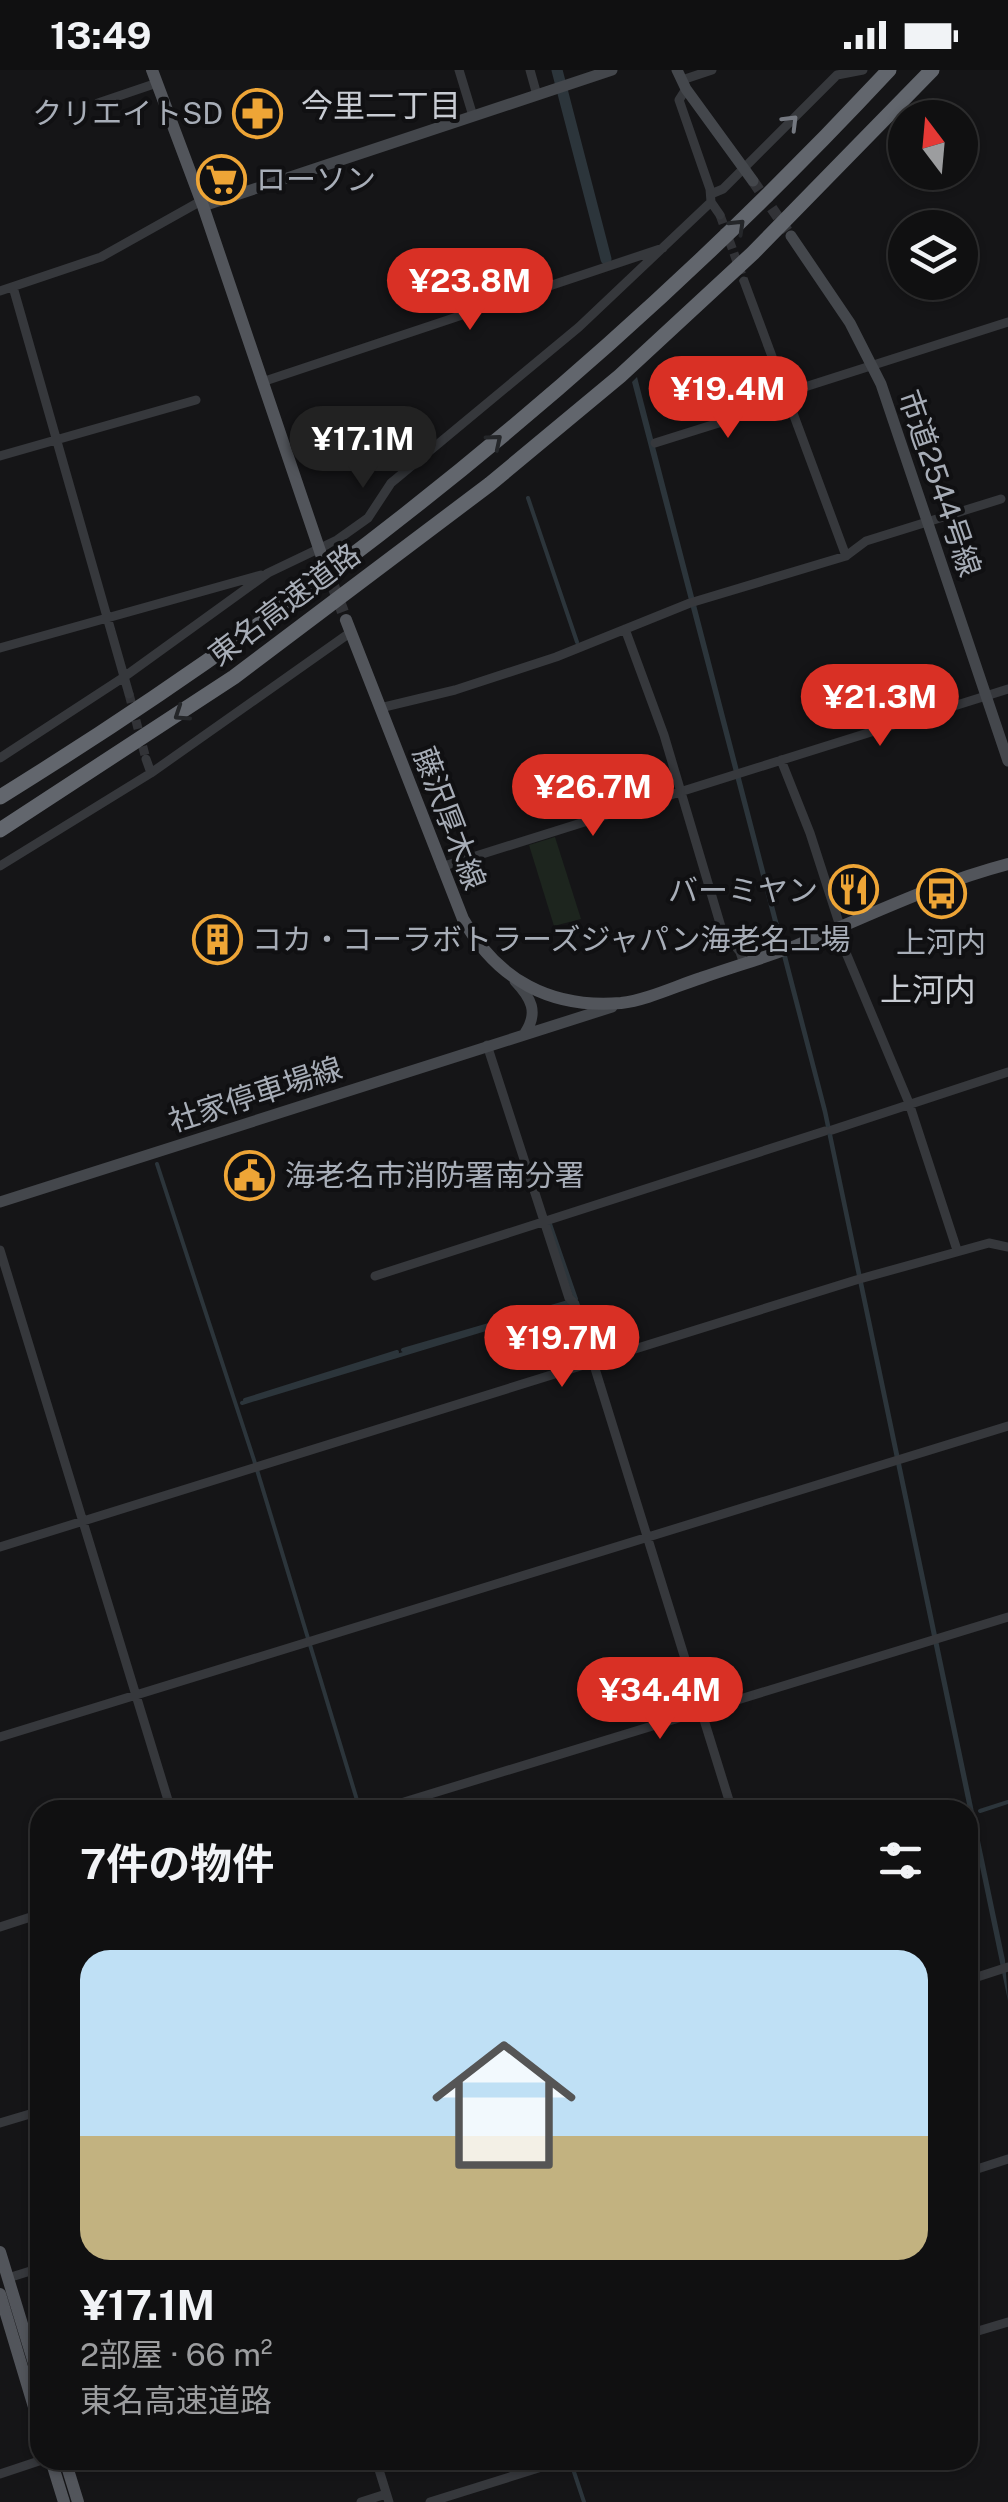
<!DOCTYPE html>
<html lang="ja">
<meta charset="utf-8">
<style>
body{margin:0;font-family:"Public Sans","Noto Sans JP",sans-serif;background:#19191a;color:#f1f3f6;height:100vh;display:flex;flex-direction:column;font-size:38px;white-space:nowrap}
*{box-sizing:border-box;margin:0}
p{font-size:32px;color:#9c9d9f}
.icon{flex:none;width:55px;height:55px;fill:none;stroke:currentColor;stroke-width:2;stroke-linecap:round;stroke-linejoin:round}
.map{position:relative;flex:1;overflow:hidden}
.details{position:absolute;left:30px;top:1730px;width:948px;height:670px;display:flex;flex-direction:column;background:#101011;border-radius:30px;box-shadow:0 2px 8px #0004,0 0 0 2px #303031}
.details>*{flex:none}
.needle{width:65px;rotate:344deg}
.buttons{position:absolute;left:888px;top:30px;display:grid;gap:20px}
.buttons a{display:grid;place-items:center;width:90px;height:90px;border-radius:50%;background:#101011;box-shadow:0 2px 8px #0004,0 0 0 2px #303031;font-size:50px}
.price{position:absolute;translate:-50% -85px;padding:0 22px;border-radius:35px;background:#d93025;color:#fff;font-size:32px;line-height:65px;filter:drop-shadow(0 2px 5px #0008)}
.price::after{content:'';position:absolute;left:50%;top:60px;width:30px;height:22px;margin-left:-15px;background:inherit;clip-path:polygon(0 0,100% 0,50% 100%)}
.price.on{background:#222;color:#fff}
ul{padding:0;list-style:none}
li{display:grid;align-content:center;gap:20px;height:530px;padding:0 50px}
li+li{border-top:2px solid #303031}
li span{display:grid;place-items:center;height:310px;border-radius:30px;color:#555}
li>.icon{margin-inline-start:auto}
span .icon{width:180px;height:180px;fill:#fffc;stroke-width:1}
li b{font-size:42px}
h2{display:flex;justify-content:space-between;align-items:center;height:120px;padding:0 50px;font-size:42px}
.status{display:flex;justify-content:space-between;align-items:center;height:70px;padding:0 50px;background:#101011;direction:ltr}
.status svg{height:28px;fill:currentColor}
.map>svg:first-child{display:block}
.green{fill:#1d251e}
.water{fill:#2c353b}
.lines{fill:none;stroke-linecap:round;stroke-linejoin:round}
.stream{stroke:#2c353b;stroke-width:4}
.canal{stroke:#2c353b;stroke-width:11}
.street-tunnel{stroke:#323337;stroke-width:9;stroke-dasharray:9 4.5;stroke-linecap:butt}
.secondary-tunnel{stroke:#323337;stroke-width:11;stroke-dasharray:11 5.5;stroke-linecap:butt}
.primary-tunnel{stroke:#323337;stroke-width:12;stroke-dasharray:12 6;stroke-linecap:butt}
.street{stroke:#36383c;stroke-width:9}
.secondary{stroke:#44474c;stroke-width:11}
.primary{stroke:#52555b;stroke-width:12}
.highway{stroke:#62666d;stroke-width:15}
.oneway{stroke:#747880}
.oneway2{stroke:#242629}
.labels{text-anchor:middle;dominant-baseline:central;stroke-width:8;stroke-linejoin:round;paint-order:stroke}
.poi-label{font-size:30px;fill:#a7adb7;stroke:#101012;text-anchor:start}
.street-label{font-size:30px;fill:#a7adb7;stroke:#101012}
.neighbourhood-label{font-size:32px;fill:#c8ccd3;stroke:#101012}
</style>
<div class="status"><b>13:49</b><svg viewBox="0 0 49 12"><path d="M0 12V9h3v3zM5 12V6h3v6zM10 12V3h3v9zM15 12V0h3v12zM26 1h20v11H26zM47 4h2v5h-2z"/></svg></div>
<div class="map">
<svg width="1008" height="2432" viewBox="0 0 1008 2432">
<rect width="100%" height="100%" fill="#151517"/>
<!-- green -->
<path class="green" d="M 555,767 L 581,849 L 554,856 L 529,775 Z"/>
<!-- water -->
<path class="water" d="M 637,307 L 827,1040 L 1005,1890 L 1008,1931 L 823,1043 L 632,312 Z"/>
<g class="lines">
<!-- stream -->
<path class="stream" d="M 528,428 L 577,572
M 157,1094 L 254,1390 L 360,1740
M 550,1154 L 576,1229
M 403,1280 L 565,1233
M 245,1330 L 397,1282
M 242,1333 L 568,1234
M 980,1741 L 1008,1732
M 570,2390 L 584,2432"/>
<!-- canal -->
<path class="canal" d="M 557,0 L 606,189"/>
<!-- street-tunnel -->
<path class="street-tunnel" d="M 720,145 L 744,211
M 129,624 L 146,689"/>
<!-- secondary-tunnel -->
<path class="secondary-tunnel" d="M 753,111 L 791,166"/>
<!-- primary-tunnel -->
<path class="primary-tunnel" d="M 326,497 L 346,550"/>
<!-- street -->
<path class="street" d="M 459,0 L 473,46
M 530,0 L 537,25
M 682,10 L 712,0
M 686,19 L 679,30 L 710,119 L 711,132 L 720,145
M 98,33 L 157,13
M 711,124 L 723,119 L 837,5 L 863,0
M 744,211 L 846,486
M 13,217 L 129,624
M 0,221 L 101,187 L 201,131
M 262,312 L 663,178
M 786,323 L 1008,252
M 655,373 L 789,331
M 0,386 L 196,330
M 625,559 L 664,665 L 722,860 L 740,882 L 744,894
M 0,578 L 261,505
M 380,638 L 455,620 L 556,587 L 690,533 L 846,486 L 866,471 L 1001,429
M 0,688 L 124,607 L 268,503 L 337,470 L 368,448 L 391,413 L 579,257 L 711,132
M 146,689 L 151,703
M 781,690 L 810,763 L 840,856
M 0,796 L 151,703 L 351,562
M 441,797 L 1008,619
M 836,859 L 909,1033 L 957,1180
M 487,975 L 569,1228 L 575,1234 L 732,1740
M 832,1060 L 1008,1002
M 0,1180 L 171,1740
M 375,1206 L 825,1061
M 0,1477 L 856,1210 L 989,1173 L 1008,1177
M 0,1667 L 1008,1356
M 378,1740 L 1008,1547
M 0,1857 L 40,1844
M 968,1910 L 1008,1897
M 0,2053 L 40,2041
M 968,2102 L 1008,2089
M 8,2208 L 40,2198
M 968,2264 L 1008,2252
M 376,2390 L 389,2432
M 0,2404 L 42,2390
M 361,2432 L 386,2424
M 430,2432 L 564,2390"/>
<!-- secondary -->
<path class="secondary" d="M 677,0 L 686,19 L 753,111
M 203,136 L 612,0
M 791,166 L 850,253 L 881,314 L 1008,691
M 515,911 C 531,928 539,942 525,963
M 0,1132 L 612,937"/>
<!-- primary -->
<path class="primary" d="M 152,0 L 203,136 L 323,490
M 346,550 L 463,849 C 497,910 551,939 621,933 C 647,930 676,916 701,908 C 732,897 764,888 795,876 C 867,847 932,814 1008,794
M 0,2182 L 40,2313
M 0,2224 L 40,2357
M 51,2390 L 64,2432
M 65,2390 L 78,2432"/>
<!-- highway -->
<path class="highway" d="M 0,727 C 327,525 627,281 889,0
M 0,760 L 234,607 L 490,414 L 620,306 L 753,183 L 932,0"/>
</g>
<!-- one-way arrows -->
<defs><path id="oneway-chevron" d="M-2-3.5L2.5 0L-2 3.5" fill="none" stroke-width="1.6" stroke-linecap="round" stroke-linejoin="round" transform="scale(2.5)"/></defs>
<use class="oneway" href="#oneway-chevron" transform="translate(791 52) rotate(-45)"/>
<g class="oneway2">
<use href="#oneway-chevron" transform="translate(738 156) rotate(-44)"/>
<use href="#oneway-chevron" transform="translate(495 371) rotate(-40)"/>
<use href="#oneway-chevron" transform="translate(181 644) rotate(146)"/>
</g>
<!-- icons -->
<defs>
<symbol id="pharmacy-ring" viewBox="-11 -11 22 22"><circle r="9.5" fill="#101012" stroke="#eea536" stroke-width="1.5"/><path d="M-2-6h4v4h4v4h-4v4h-4v-4h-4v-4h4Z" fill="#eea536"/></symbol>
<symbol id="supermarket-ring" viewBox="-11 -11 22 22"><circle r="9.5" fill="#101012" stroke="#eea536" stroke-width="1.5"/><path d="M-6-5.5h2.5l.6 2H6L4.5 2H-2.5L-4.4-4H-6ZM-1.5 3.2a1.3 1.3 0 1 0 .1 0ZM3 3.2a1.3 1.3 0 1 0 .1 0Z" fill="#eea536"/></symbol>
<symbol id="restaurant-ring" viewBox="-11 -11 22 22"><circle r="9.5" fill="#101012" stroke="#eea536" stroke-width="1.5"/><path d="M-5-6h1v4h1v-4h1v4h1v-4h1v5L-1.5 .5V6h-2V.5L-5-1ZM5-6V6H3V1.5H1.5Q1.5-4 5-6Z" fill="#eea536"/></symbol>
<symbol id="bus-ring" viewBox="-11 -11 22 22"><circle r="9.5" fill="#101012" stroke="#eea536" stroke-width="1.5"/><path d="M-5-6H5V4H4V6H2V4H-2V6H-4V4H-5ZM-3.5-4V0h7V-4ZM-3.5 1.2v1.5H-2V1.2ZM2 1.2v1.5H3.5V1.2Z" fill="#eea536"/></symbol>
<symbol id="building-ring" viewBox="-11 -11 22 22"><circle r="9.5" fill="#101012" stroke="#eea536" stroke-width="1.5"/><path d="M-4-6H4V6H1V3H-1V6H-4ZM-2.5-4.3h1.7v1.8h-1.7ZM.8-4.3h1.7v1.8H.8ZM-2.5-1h1.7V.8h-1.7ZM.8-1h1.7V.8H.8Z" fill="#eea536"/></symbol>
<symbol id="civic-ring" viewBox="-11 -11 22 22"><circle r="9.5" fill="#101012" stroke="#eea536" stroke-width="1.5"/><path d="M-.6-6.5H3V-4.5H.6V-3L4-1V1h2V6H-6V1h2V-1L-.6-3ZM-1.2 2.5V6h2.4V2.5Z" fill="#eea536"/></symbol>
</defs>
<g fill-rule="evenodd">
<use href="#pharmacy-ring" x="230" y="16" width="55" height="55"/>
<use href="#supermarket-ring" x="194" y="82" width="55" height="55"/>
<use href="#restaurant-ring" x="826" y="792" width="55" height="55"/>
<use href="#bus-ring" x="914" y="796" width="55" height="55"/>
<use href="#building-ring" x="190" y="842" width="55" height="55"/>
<use href="#civic-ring" x="222" y="1078" width="55" height="55"/>
</g>
<g class="labels">
<!-- poi labels -->
<g class="poi-label">
<text x="223" y="43" text-anchor="end">クリエイトSD</text>
<text x="256" y="109">ローソン</text>
<text x="818" y="820" text-anchor="end">バーミヤン</text>
<text x="252" y="869">コカ・コーラボトラーズジャパン海老名工場</text>
<text x="941" y="872" text-anchor="middle">上河内</text>
<text x="285" y="1105">海老名市消防署南分署</text>
</g>
<!-- street labels -->
<g class="street-label">
<text transform="translate(940 413) rotate(71)">市道2544号線</text>
<text transform="translate(284 534) rotate(-37)">東名高速道路</text>
<text transform="translate(450 748) rotate(69)">藤沢厚木線</text>
<text transform="translate(255 1024) rotate(-18)">社家停車場線</text>
</g>
<!-- neighbourhood labels -->
<g class="neighbourhood-label">
<text x="381" y="35">今里二丁目</text>
<text x="928" y="919">上河内</text>
</g>
</g>
</svg>
<div class="buttons">
<a><svg class="needle" viewBox="-14 -14 28 28"><path d="M0-13l5 13h-10z" fill="#e53935"/><path d="M0 13l5-13h-10z" fill="#9c9d9f"/></svg></a>
<a><svg class="icon" aria-label="layers" viewBox="0 0 24 24"><path d="M12 4l9 5-9 5-9-5zM3 14l9 5 9-5"/></svg></a>
</div>
<b class="price" style="left:470px;top:263px">¥23.8M</b>
<b class="price" style="left:728px;top:371px">¥19.4M</b>
<b class="price on" style="left:363px;top:421px">¥17.1M</b>
<b class="price" style="left:880px;top:679px">¥21.3M</b>
<b class="price" style="left:593px;top:769px">¥26.7M</b>
<b class="price" style="left:562px;top:1320px">¥19.7M</b>
<b class="price" style="left:660px;top:1672px">¥34.4M</b>
<section class="details">
<h2>7件の物件<svg class="icon" aria-label="filters" viewBox="0 0 24 24"><path d="M4 7h16M4 17h16"/><circle cx="9" cy="7" r="2"/><circle cx="15" cy="17" r="2"/></svg></h2>
<ul>
<li><span style="background:linear-gradient(#bfe0f5 60%,#c2b280 0)"><svg class="icon" aria-label="home" viewBox="0 0 24 24"><path d="M3 11l9-7 9 7M6 9v11h12V9"/></svg></span><div><b>¥17.1M</b><p>2部屋 · 66 m²</p><p>東名高速道路</p></div></li>
</ul>
</section>
</div>
